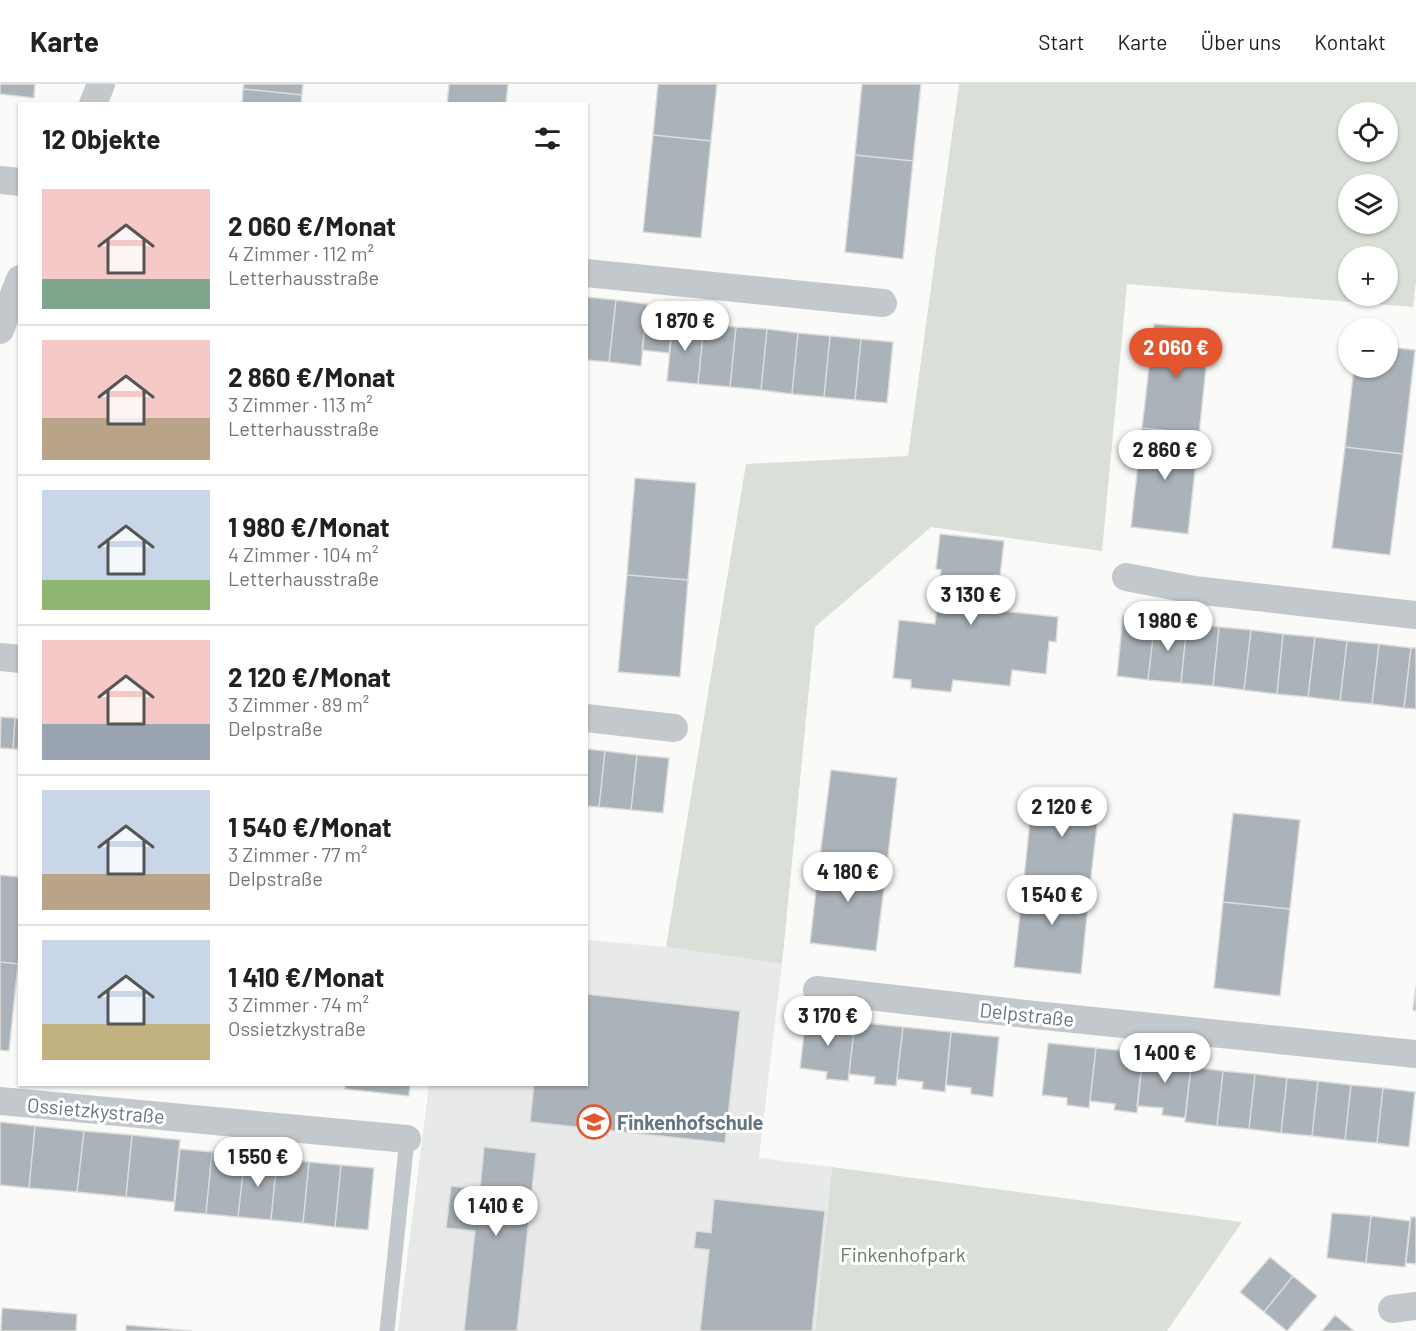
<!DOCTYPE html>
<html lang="de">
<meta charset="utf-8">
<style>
body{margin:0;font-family:Barlow,sans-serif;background:#f6f6f6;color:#202124;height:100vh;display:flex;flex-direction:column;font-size:22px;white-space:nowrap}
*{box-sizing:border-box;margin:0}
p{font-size:20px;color:#757577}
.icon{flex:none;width:33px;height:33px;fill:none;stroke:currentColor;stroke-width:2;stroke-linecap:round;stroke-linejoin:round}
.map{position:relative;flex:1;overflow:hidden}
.sheet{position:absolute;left:18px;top:18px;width:570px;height:984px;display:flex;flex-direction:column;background:#fff;border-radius:0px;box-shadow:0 2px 4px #0004}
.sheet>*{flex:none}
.fabs{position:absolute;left:1338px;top:18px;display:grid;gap:12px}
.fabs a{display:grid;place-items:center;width:60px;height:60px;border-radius:50%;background:#fff;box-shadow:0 2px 4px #0004;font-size:30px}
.price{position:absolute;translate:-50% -51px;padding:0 14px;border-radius:21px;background:#fff;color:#222;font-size:20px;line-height:39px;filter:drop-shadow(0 2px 3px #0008)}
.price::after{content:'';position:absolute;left:50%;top:36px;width:18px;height:14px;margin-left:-9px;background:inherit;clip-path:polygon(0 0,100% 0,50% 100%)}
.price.active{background:#e4572e;color:#fff}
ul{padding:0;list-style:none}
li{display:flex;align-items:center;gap:18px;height:150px;padding:0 24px}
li+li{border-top:2px solid #e0e0e0}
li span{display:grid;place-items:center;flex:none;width:168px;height:120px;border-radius:0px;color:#555}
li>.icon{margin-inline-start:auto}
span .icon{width:72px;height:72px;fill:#fffc;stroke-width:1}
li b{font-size:26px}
h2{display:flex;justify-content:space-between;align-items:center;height:72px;padding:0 24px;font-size:26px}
header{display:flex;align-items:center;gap:36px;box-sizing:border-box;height:84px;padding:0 30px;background:#fff;border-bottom:2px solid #e0e0e0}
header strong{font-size:28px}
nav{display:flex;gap:33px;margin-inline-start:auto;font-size:21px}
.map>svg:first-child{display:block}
.built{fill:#e8e9e9}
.green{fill:#dadfd7;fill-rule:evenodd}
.building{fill:#aab3b9;stroke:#dcdcda;stroke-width:1.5}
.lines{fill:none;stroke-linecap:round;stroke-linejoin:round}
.lane{stroke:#c3c8cc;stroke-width:15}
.street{stroke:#c3c8cc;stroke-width:28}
.labels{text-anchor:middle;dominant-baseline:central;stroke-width:6;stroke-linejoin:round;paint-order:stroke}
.street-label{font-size:20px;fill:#657683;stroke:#fff}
.poi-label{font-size:20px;font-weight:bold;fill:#657683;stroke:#fff;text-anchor:start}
.park-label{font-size:20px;fill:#687a64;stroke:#fff}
</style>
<header>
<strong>Karte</strong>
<nav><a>Start</a><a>Karte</a><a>Über uns</a><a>Kontakt</a></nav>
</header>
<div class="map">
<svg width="1416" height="1247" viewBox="0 0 1416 1247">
<rect width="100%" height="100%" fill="#fafaf8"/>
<!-- built -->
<path class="built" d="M 587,856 L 666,863 L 782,880 L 759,1074 L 832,1083 L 815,1247 L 398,1247 L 429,1001 L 586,1000 Z"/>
<!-- green -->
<path class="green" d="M 959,0 L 1416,0 L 1416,197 L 1413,223 L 1127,200 L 1102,467 L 931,443 L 815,543 L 782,880 L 666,863 L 746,380 L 908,372 ZM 1348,28 L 1388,28 L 1388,68 L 1348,68 ZM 1348,100 L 1388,100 L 1388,140 L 1348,140 ZM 1348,172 L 1388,172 L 1388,212 L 1348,212 Z
M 832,1083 L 1242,1138 L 1167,1247 L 815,1247 Z"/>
<!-- building -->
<path class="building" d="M 0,0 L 35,0 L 34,14 L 0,10 Z
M 244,0 L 303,0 L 302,11 L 243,5 Z
M 449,0 L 508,0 L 506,20 L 447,20 Z
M 658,0 L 717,0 L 711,57 L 653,51 Z
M 862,0 L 921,0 L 913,77 L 855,71 Z
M 243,5 L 302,11 L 301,20 L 242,20 Z
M 653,51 L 711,57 L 701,154 L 643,148 Z
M 855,71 L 913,77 L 903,175 L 845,168 Z
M 586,213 L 616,216 L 609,278 L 586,276 Z
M 616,216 L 647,220 L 641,282 L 609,278 Z
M 646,234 L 673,236 L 669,269 L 642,266 Z
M 673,236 L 704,240 L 698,300 L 667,297 Z
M 704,240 L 736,243 L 730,303 L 698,300 Z
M 1154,240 L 1210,245 L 1199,350 L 1142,344 Z
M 736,243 L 767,245 L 761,306 L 730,303 Z
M 767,245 L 798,249 L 792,310 L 761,306 Z
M 798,249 L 830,252 L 824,313 L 792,310 Z
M 830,252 L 861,255 L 855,316 L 824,313 Z
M 861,255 L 893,258 L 887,319 L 855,316 Z
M 1388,263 L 1415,266 L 1403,370 L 1345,363 L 1354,284 L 1388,284 Z
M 1142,344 L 1199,350 L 1188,450 L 1131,443 Z
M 1345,363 L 1403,370 L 1390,471 L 1332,464 Z
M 635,394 L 696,399 L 688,496 L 627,491 Z
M 940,450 L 1004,457 L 1000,492 L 995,491 L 992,526 L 1058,533 L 1056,558 L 1049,557 L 1046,590 L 1012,586 L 1010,602 L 953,596 L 951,608 L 911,604 L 911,596 L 893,594 L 899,536 L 935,540 L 941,486 L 936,485 Z
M 627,491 L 688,496 L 680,593 L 618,588 Z
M 1123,532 L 1155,536 L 1148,596 L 1117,592 Z
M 1155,536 L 1187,539 L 1181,599 L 1148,596 Z
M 1187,539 L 1219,543 L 1213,602 L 1181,599 Z
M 1219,543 L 1251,546 L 1244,606 L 1213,602 Z
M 1251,546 L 1283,550 L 1277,610 L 1244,606 Z
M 1283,550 L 1315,553 L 1308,613 L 1277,610 Z
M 1315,553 L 1347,557 L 1340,617 L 1308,613 Z
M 1347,557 L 1379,560 L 1372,620 L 1340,617 Z
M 1379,560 L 1411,564 L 1404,624 L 1372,620 Z
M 1411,564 L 1416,564 L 1416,625 L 1404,624 Z
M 1,633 L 15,634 L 13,665 L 0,664 Z
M 15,634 L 20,635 L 20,665 L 13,665 Z
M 586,665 L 605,667 L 599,723 L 586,722 Z
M 605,667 L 637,671 L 631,726 L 599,723 Z
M 637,671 L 669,674 L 663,729 L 631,726 Z
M 831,686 L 897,694 L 887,780 L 820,772 Z
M 1033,708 L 1100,715 L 1090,801 L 1024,794 Z
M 1233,729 L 1300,736 L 1290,825 L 1223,818 Z
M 820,772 L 887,780 L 876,867 L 810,859 Z
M 0,791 L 20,793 L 20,867 L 18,880 L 0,878 Z
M 1024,794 L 1090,801 L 1081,890 L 1014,883 Z
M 1223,818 L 1290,825 L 1280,912 L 1214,904 Z
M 0,878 L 18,880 L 9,967 L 0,966 Z
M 1416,902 L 1416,927 L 1413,926 Z
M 586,910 L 740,927 L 725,1059 L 530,1038 L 534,1000 L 586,1000 Z
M 806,932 L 855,938 L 848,997 L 826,995 L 827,988 L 800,984 Z
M 855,938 L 903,943 L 896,1002 L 874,1000 L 875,993 L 849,990 Z
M 903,943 L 951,948 L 945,1008 L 922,1005 L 923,998 L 897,995 Z
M 951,948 L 999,953 L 993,1013 L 971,1010 L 971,1004 L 946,1001 Z
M 1048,959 L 1096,964 L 1089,1024 L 1067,1021 L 1067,1014 L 1042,1011 Z
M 1096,964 L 1143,969 L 1137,1029 L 1114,1026 L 1115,1020 L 1090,1017 Z
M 1143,969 L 1192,974 L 1185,1034 L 1162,1031 L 1163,1024 L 1137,1022 Z
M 1191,983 L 1223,987 L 1217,1042 L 1185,1038 Z
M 1223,987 L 1255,990 L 1249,1045 L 1217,1042 Z
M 1255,990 L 1287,994 L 1281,1049 L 1249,1045 Z
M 1287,994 L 1318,997 L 1312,1052 L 1281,1049 Z
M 1318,997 L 1351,1001 L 1345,1056 L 1312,1052 Z
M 346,1000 L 410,1000 L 409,1012 L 345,1005 Z
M 1351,1001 L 1383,1004 L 1377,1059 L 1345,1056 Z
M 1383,1004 L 1415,1008 L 1409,1063 L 1377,1059 Z
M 0,1038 L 35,1042 L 29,1104 L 0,1101 Z
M 35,1042 L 84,1047 L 77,1108 L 29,1104 Z
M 84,1047 L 132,1051 L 126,1113 L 77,1108 Z
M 132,1051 L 180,1056 L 174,1118 L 126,1113 Z
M 484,1063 L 536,1069 L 517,1247 L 464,1247 L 475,1147 L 446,1144 L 451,1102 L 480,1105 Z
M 180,1065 L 212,1068 L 206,1130 L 174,1127 Z
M 212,1068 L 245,1071 L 238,1133 L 206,1130 Z
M 245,1071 L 277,1075 L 271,1136 L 238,1133 Z
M 277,1075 L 309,1078 L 303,1139 L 271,1136 Z
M 309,1078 L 341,1081 L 335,1143 L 303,1139 Z
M 341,1081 L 374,1084 L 368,1146 L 335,1143 Z
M 714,1115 L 825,1127 L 812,1247 L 700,1247 L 709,1166 L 694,1164 L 696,1147 L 711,1149 Z
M 1332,1129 L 1371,1132 L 1366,1179 L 1327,1174 Z
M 1371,1132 L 1410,1137 L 1405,1183 L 1366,1179 Z
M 1411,1133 L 1416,1133 L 1416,1180 L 1406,1179 Z
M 1270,1173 L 1293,1192 L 1264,1228 L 1240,1208 Z
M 1293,1192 L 1317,1212 L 1287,1247 L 1264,1228 Z
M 2,1224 L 77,1230 L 76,1247 L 1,1247 Z
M 1335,1231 L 1354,1247 L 1322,1247 Z
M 126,1241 L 192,1247 L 126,1247 Z"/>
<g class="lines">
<!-- lane -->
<path class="lane" d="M 387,1247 L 407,1055"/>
<!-- street -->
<path class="street" d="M 93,20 L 101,0
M 0,96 L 20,98
M 586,189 L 883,219
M 0,246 L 20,195
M 1126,493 L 1194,506 L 1416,531
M 0,573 L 20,575
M 586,634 L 674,644
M 817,906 L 1025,930 L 1416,970
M 0,1017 L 407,1055
M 1392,1225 L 1416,1222"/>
</g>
<!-- icons -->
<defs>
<symbol id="school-ring" viewBox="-11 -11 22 22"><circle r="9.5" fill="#fff" stroke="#e4572e" stroke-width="1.5"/><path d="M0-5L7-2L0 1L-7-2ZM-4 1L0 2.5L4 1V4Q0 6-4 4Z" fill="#e4572e"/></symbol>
</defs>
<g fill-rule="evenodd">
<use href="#school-ring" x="575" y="1019" width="38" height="38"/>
</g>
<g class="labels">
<!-- street labels -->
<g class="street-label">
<text transform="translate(1027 930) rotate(6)">Delpstraße</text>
<text transform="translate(96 1026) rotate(5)">Ossietzkystraße</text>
</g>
<!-- poi labels -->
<g class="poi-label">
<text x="617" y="1038">Finkenhofschule</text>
</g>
<!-- park labels -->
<g class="park-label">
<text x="903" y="1170">Finkenhofpark</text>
</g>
</g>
</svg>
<div class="fabs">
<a><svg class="icon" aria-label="locate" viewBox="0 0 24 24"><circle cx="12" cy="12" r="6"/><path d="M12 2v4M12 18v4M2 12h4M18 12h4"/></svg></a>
<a><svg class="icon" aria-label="layers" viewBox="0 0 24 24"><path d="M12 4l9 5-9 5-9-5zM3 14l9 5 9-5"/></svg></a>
<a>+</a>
<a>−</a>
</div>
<b class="price" style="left:685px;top:268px">1 870 €</b>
<b class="price active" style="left:1176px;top:295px">2 060 €</b>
<b class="price" style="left:1165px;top:397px">2 860 €</b>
<b class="price" style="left:971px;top:542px">3 130 €</b>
<b class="price" style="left:1168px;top:568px">1 980 €</b>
<b class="price" style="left:1062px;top:754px">2 120 €</b>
<b class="price" style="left:848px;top:819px">4 180 €</b>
<b class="price" style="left:1052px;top:842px">1 540 €</b>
<b class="price" style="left:828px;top:963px">3 170 €</b>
<b class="price" style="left:1165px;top:1000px">1 400 €</b>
<b class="price" style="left:258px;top:1104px">1 550 €</b>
<b class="price" style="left:496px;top:1153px">1 410 €</b>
<section class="sheet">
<h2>12 Objekte<svg class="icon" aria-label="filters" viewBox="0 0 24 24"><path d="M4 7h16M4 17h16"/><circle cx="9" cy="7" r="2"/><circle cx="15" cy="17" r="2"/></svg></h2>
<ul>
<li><span style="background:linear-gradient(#f6c9c9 75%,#7fa58c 0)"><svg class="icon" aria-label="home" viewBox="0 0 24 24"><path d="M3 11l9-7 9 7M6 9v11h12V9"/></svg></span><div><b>2 060 €/Monat</b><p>4 Zimmer · 112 m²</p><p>Letterhausstraße</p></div></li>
<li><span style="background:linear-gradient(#f6c9c9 65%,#b9a48a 0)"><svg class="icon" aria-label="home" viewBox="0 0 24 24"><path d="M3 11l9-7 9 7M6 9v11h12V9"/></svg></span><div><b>2 860 €/Monat</b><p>3 Zimmer · 113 m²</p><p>Letterhausstraße</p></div></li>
<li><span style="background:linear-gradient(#c9d6e8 75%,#8fb573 0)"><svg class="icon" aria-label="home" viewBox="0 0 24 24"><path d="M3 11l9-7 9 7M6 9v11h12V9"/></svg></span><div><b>1 980 €/Monat</b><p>4 Zimmer · 104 m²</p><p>Letterhausstraße</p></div></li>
<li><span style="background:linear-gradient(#f6c9c9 70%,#9aa5b1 0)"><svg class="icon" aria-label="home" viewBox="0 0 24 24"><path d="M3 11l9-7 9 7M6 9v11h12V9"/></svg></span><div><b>2 120 €/Monat</b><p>3 Zimmer · 89 m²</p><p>Delpstraße</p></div></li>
<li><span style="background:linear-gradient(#c9d6e8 70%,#b9a48a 0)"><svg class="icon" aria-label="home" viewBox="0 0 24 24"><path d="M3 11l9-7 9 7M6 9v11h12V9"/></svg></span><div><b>1 540 €/Monat</b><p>3 Zimmer · 77 m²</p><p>Delpstraße</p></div></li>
<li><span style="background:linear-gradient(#c9d6e8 70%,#c2b280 0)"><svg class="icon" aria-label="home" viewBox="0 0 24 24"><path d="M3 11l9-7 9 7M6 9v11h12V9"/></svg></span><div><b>1 410 €/Monat</b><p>3 Zimmer · 74 m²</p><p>Ossietzkystraße</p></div></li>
</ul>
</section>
</div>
